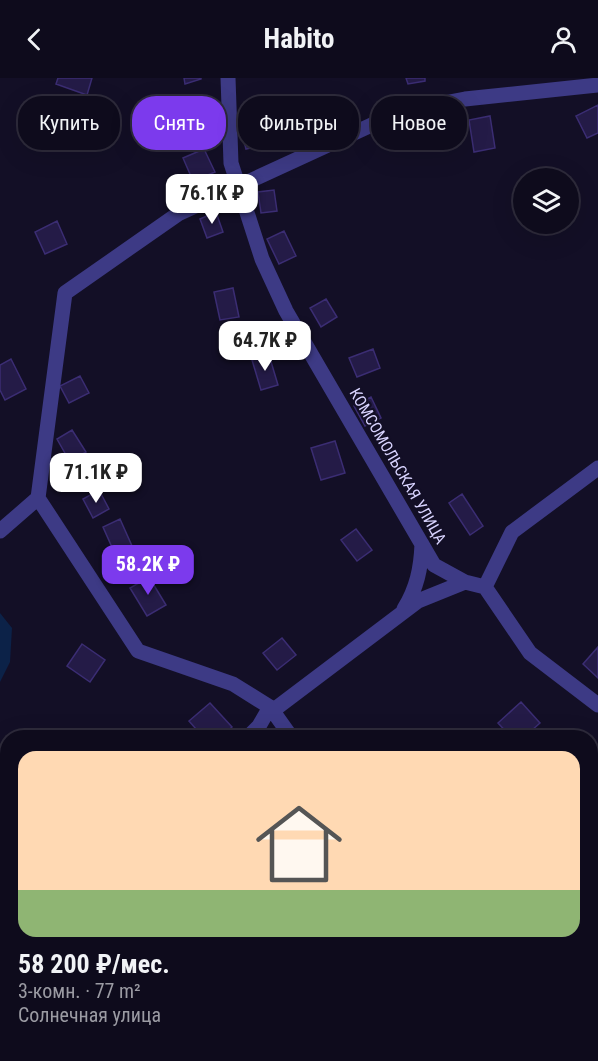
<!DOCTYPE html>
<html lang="ru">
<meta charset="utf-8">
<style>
body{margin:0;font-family:"Roboto Condensed",sans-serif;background:#171425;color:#f1f3f6;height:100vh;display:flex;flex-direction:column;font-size:22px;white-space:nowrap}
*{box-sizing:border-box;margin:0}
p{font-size:20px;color:#9b9ba3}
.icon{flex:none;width:33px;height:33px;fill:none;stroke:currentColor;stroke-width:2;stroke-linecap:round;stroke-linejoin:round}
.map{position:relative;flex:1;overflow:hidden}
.details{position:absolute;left:0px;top:652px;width:598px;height:332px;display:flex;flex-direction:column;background:#0e0b1c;border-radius:24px 24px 0 0;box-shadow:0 6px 24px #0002,0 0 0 2px #2e2b3b}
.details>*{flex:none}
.hud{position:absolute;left:18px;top:18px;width:562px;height:54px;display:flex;gap:12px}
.fabs{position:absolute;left:513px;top:90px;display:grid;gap:12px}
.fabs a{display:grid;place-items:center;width:66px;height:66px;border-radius:50%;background:#0e0b1c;box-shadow:0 6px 24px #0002,0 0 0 2px #2e2b3b;font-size:30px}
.price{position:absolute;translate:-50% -51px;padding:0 14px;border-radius:12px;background:#fff;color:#222;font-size:20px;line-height:39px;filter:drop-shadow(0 2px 3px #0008)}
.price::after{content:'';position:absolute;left:50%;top:36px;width:18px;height:14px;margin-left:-9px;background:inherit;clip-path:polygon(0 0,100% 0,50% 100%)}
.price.current{background:#7c3aed;color:#fff}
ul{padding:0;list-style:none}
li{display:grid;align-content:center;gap:12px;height:318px;padding:0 18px}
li+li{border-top:2px solid #2e2b3b}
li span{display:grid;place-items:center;height:186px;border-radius:18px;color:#555}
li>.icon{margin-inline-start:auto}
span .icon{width:108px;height:108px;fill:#fffc;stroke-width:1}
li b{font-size:26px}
.pill{padding:0 21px;border-radius:24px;background:#0e0b1c;box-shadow:0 6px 24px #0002,0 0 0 2px #2e2b3b;font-size:21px;line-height:54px}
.pill.current{background:#7c3aed;color:#fff}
header{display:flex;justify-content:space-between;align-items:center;height:78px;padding:0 18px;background:#0e0b1c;font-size:27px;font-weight:700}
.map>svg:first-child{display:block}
.water{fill:#0c2248}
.building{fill:#241b47;stroke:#3b2d73;stroke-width:1.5}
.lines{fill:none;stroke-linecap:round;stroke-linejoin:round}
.minor{stroke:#3d3a85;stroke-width:15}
.labels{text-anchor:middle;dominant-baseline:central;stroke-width:4.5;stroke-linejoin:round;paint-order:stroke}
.street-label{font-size:16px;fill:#d9d4ff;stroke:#130f26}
</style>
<header><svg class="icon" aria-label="back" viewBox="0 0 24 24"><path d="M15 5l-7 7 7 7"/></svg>Habito<svg class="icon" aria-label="person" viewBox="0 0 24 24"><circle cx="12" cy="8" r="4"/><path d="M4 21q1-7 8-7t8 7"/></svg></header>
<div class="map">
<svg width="598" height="983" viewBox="0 0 598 983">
<rect width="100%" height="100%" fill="#130f26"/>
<!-- water -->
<path class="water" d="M 0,535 L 12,550 L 10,584 L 0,604 Z"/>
<!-- building -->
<path class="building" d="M 58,0 L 92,0 L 87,17 L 56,6 Z
M 184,0 L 201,0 L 201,1 L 185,6 Z
M 406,0 L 425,0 L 425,3 L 408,6 Z
M 598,27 L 598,55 L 587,60 L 576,38 Z
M 490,38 L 495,70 L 474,74 L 469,42 Z
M 254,44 L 259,68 L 246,71 L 240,47 Z
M 204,71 L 215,94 L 193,103 L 183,80 Z
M 274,112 L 277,133 L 261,135 L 258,114 Z
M 216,134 L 223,154 L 207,160 L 200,141 Z
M 57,143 L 67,166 L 45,176 L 35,154 Z
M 284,153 L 296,178 L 279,186 L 267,161 Z
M 233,210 L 239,239 L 220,242 L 214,214 Z
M 326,221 L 337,239 L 321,249 L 310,230 Z
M 373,271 L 380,290 L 357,299 L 349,280 Z
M 269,277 L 278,307 L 261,312 L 252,282 Z
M 11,281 L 26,311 L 5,322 L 0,312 L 0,287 Z
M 80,298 L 89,315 L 69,325 L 60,308 Z
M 371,319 L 381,340 L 365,348 L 354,328 Z
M 72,352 L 86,374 L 70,384 L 57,361 Z
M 335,363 L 345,395 L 321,402 L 311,370 Z
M 99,412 L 109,431 L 93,440 L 83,421 Z
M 462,416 L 483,448 L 470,457 L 449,425 Z
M 120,441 L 132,468 L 115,476 L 103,449 Z
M 356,451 L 372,472 L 357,483 L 341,462 Z
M 149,499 L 166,527 L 147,538 L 130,510 Z
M 282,560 L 296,577 L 277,592 L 263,575 Z
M 82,566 L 105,582 L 90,604 L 67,588 Z
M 598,569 L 598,600 L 583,586 Z
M 521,624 L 540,645 L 523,660 L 512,660 L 498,645 Z
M 210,625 L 232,649 L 220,660 L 204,660 L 189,643 Z
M 8,856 L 8,879 L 5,881 L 0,874 L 0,861 Z
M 8,941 L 8,958 L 0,951 Z
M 598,965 L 598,983 L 581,983 L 579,980 L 584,976 L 591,976 L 591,971 Z
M 492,976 L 513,976 L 516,983 L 495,983 Z"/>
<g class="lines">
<!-- minor -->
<path class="minor" d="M 228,0 L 231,85 L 262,181 L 286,233 L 434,487 L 465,504 L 485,509 L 530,575 L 598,627
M 38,420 L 138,573 L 233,606 L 270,629 L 292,660
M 0,453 L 38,420 L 65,215 L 178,136 L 402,33 L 465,21 L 598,7
M 485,509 L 512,454 L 598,390
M 404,531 C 417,510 421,490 422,466
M 270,629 L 275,631 L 418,523 L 465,504
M 247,660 L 259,648 L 270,629
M 0,894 L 8,901
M 72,976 L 77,983
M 541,976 L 544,983"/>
</g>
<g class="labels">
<!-- street labels -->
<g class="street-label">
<text transform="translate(398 388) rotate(60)">КОМСОМОЛЬСКАЯ УЛИЦА</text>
</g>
</g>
</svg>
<div class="fabs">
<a><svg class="icon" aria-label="layers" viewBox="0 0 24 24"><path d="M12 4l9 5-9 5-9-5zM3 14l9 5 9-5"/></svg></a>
</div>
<b class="price" style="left:212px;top:147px">76.1K ₽</b>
<b class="price" style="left:265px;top:294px">64.7K ₽</b>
<b class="price" style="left:96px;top:426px">71.1K ₽</b>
<b class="price current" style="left:148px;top:518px">58.2K ₽</b>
<div class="hud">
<a class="pill">Купить</a>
<a class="pill current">Снять</a>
<a class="pill">Фильтры</a>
<a class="pill">Новое</a>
</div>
<section class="details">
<ul>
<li><span style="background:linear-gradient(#ffd9b3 75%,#8fb573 0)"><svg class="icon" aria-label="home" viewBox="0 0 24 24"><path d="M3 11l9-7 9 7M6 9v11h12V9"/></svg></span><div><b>58 200 ₽/мес.</b><p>3-комн. · 77 m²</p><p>Солнечная улица</p></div></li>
</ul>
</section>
</div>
